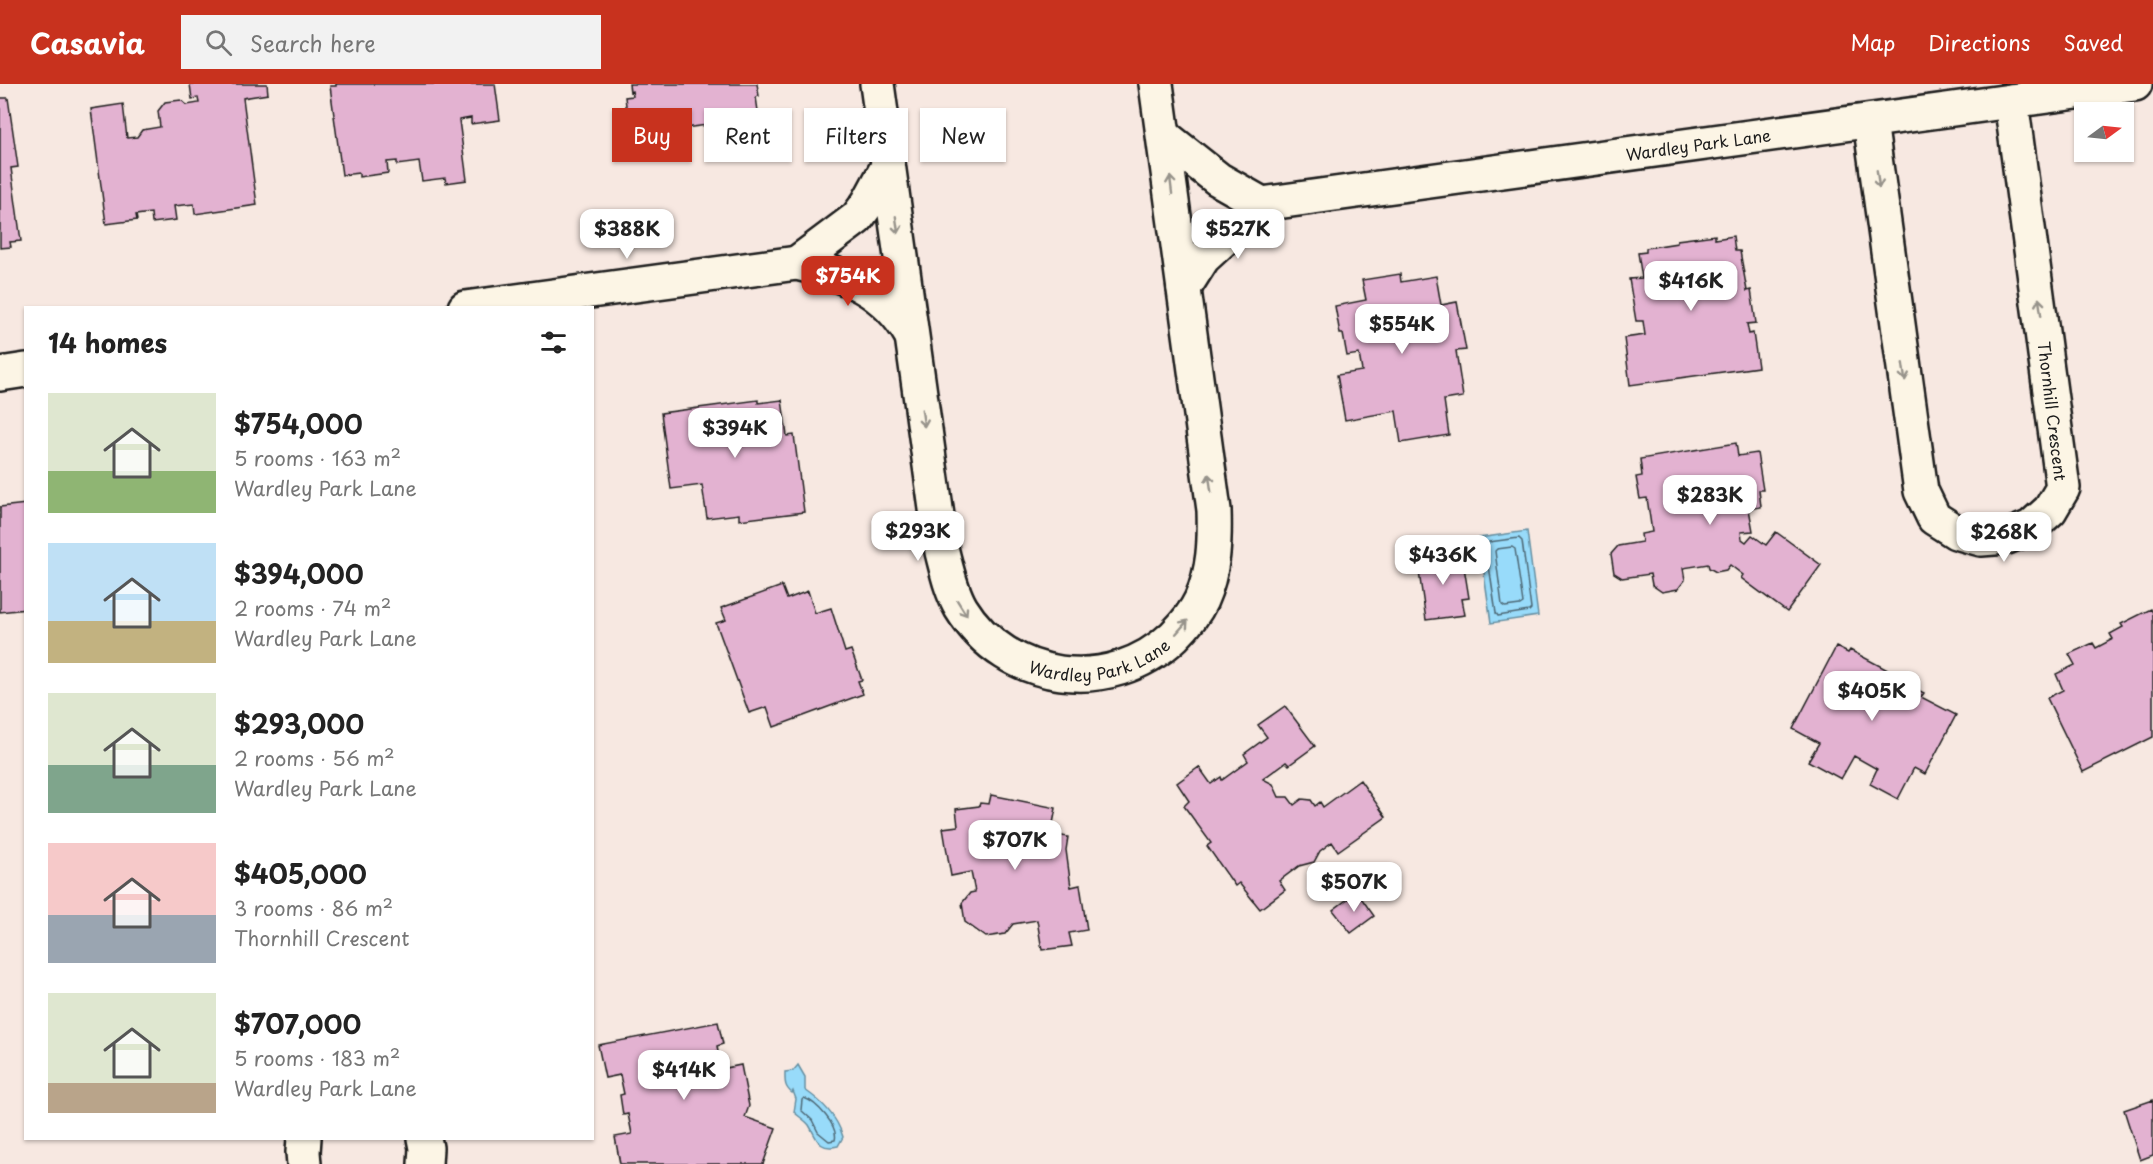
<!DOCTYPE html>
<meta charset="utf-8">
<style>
body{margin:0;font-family:"Playpen Sans",sans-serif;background:#f2f2f2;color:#222;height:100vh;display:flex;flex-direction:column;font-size:22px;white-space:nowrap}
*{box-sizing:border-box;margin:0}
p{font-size:20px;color:#767676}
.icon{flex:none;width:33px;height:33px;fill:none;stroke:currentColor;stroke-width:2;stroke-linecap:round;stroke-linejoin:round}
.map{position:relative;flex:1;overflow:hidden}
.side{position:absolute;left:24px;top:222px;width:570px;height:834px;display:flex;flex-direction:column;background:#fff;border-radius:0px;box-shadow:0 2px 4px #0004}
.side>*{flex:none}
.top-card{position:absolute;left:612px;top:24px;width:570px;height:54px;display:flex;gap:12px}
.needle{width:39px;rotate:75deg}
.buttons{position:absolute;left:2074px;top:18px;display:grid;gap:12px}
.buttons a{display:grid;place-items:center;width:60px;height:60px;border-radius:0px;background:#fff;box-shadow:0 2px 4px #0004;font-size:30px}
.price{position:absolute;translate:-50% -51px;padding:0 14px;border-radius:12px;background:#fff;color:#222;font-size:20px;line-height:39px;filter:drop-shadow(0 2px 3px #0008)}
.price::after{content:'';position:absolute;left:50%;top:36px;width:18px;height:14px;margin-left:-9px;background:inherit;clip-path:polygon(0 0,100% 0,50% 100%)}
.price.current{background:#c8321e;color:#fff}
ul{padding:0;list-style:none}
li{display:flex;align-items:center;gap:18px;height:150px;padding:0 24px}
li span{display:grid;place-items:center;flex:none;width:168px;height:120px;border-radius:0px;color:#555}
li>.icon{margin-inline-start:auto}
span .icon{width:72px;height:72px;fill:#fffc;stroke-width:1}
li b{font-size:26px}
h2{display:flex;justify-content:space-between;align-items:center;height:72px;padding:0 24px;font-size:26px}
.pill{padding:0 21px;border-radius:0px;background:#fff;box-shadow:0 2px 4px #0004;font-size:21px;line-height:54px}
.pill.current{background:#c8321e;color:#fff}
header{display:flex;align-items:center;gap:36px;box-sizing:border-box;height:84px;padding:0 30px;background:#c8321e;color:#fff}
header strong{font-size:28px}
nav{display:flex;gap:33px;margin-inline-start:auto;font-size:21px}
.search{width:420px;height:54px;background:#f2f2f2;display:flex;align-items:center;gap:15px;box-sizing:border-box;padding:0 21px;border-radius:0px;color:#767676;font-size:22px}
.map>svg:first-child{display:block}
.water{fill:#98dbfa;stroke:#668fa1;stroke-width:1.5}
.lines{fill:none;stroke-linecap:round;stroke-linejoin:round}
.shore{stroke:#4e6875;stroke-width:1.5}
.building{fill:#e3b2d1;stroke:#1c1c1c;stroke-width:1.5}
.minor-casing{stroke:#1c1c1c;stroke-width:38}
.minor{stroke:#fcf5e5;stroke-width:33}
.oneway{stroke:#97938b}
.labels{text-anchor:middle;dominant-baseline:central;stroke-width:4.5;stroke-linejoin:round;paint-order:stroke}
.street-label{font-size:16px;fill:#1c1c1c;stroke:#fcf5e5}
</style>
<header>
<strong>Casavia</strong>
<div class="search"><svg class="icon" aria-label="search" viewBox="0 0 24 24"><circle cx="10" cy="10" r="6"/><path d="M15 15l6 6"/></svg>Search here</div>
<nav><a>Map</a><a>Directions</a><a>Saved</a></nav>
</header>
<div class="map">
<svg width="2153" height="1080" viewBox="0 0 2153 1080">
<rect width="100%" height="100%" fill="#f7e8e1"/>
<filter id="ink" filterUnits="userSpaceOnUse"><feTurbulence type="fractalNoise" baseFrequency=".0167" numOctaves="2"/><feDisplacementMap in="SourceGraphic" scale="12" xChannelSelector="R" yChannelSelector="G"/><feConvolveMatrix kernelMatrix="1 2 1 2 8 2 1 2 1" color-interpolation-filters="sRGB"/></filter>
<g filter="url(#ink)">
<!-- water -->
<path class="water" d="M 1527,447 L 1538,532 L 1491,539 L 1479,454 Z
M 798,981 L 805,993 L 805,1006 C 822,1018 837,1032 843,1053 L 838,1062 C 818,1067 817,1054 809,1041 C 805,1036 799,1033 794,1028 L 796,1015 L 793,1007 L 792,1009 C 784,1003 785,997 785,988 L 793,987 Z"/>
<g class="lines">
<!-- shore -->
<path class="shore" d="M 1519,454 L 1522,457 L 1531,525 L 1529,527 L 1498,532 L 1496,529 L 1486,461 L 1489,458 Z
M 1512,463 L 1515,465 L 1523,519 L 1520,521 L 1505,523 L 1502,521 L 1495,467 L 1497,465 Z
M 804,1014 C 816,1018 839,1042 835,1056 L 829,1057 L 818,1048 L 812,1036 L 801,1026 L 802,1016 Z"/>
</g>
<!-- building -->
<path class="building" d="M 190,0 L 267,0 L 268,10 L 243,14 L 257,121 L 195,130 L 194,120 L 174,122 L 176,136 L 152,139 L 151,129 L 136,131 L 137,136 L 106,140 L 91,25 L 123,20 L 127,54 L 137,53 L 142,46 L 160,43 L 158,27 L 165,18 L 181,16 L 187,21 L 199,19 L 198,14 L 192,15 Z
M 336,0 L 495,0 L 500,36 L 471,40 L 471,34 L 459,36 L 467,96 L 446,99 L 445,94 L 422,97 L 419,78 L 397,81 L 397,77 L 387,78 L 388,89 L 359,93 L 359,89 L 342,91 L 330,2 L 336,2 Z
M 629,0 L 757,0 L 759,12 L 756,13 L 759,34 L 663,47 L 662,42 L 638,45 L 636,37 L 628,38 L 625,13 L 633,12 L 632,7 L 630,8 Z
M 0,14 L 8,14 L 18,83 L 11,84 L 21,157 L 10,158 L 11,163 L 0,164 Z
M 1715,151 L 1715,155 L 1733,152 L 1735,167 L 1740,167 L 1747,207 L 1751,206 L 1756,239 L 1747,240 L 1749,250 L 1753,249 L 1758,283 L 1630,301 L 1624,254 L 1645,251 L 1643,237 L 1636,237 L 1629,195 L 1642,194 L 1638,169 L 1646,168 L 1646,164 L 1677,159 L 1677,156 Z
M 1400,190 L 1401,198 L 1436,192 L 1441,221 L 1457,218 L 1466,266 L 1456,267 L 1463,313 L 1444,316 L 1449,351 L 1401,359 L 1396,327 L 1345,336 L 1337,291 L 1362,287 L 1359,270 L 1347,272 L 1343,250 L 1340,250 L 1335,222 L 1366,216 L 1362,196 Z
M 758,316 L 758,319 L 782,316 L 787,352 L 794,351 L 804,428 L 739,436 L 739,430 L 707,434 L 702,401 L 671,405 L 661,329 Z
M 1736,359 L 1738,372 L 1757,369 L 1763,406 L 1759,406 L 1761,423 L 1749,425 L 1753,447 L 1741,448 L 1742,455 L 1746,458 L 1752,451 L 1766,461 L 1776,448 L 1821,481 L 1787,528 L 1741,494 L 1743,491 L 1730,481 L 1726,486 L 1716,488 L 1709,484 L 1708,480 L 1683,484 L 1685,496 L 1678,505 L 1662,508 L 1652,501 L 1650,490 L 1622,494 L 1614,489 L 1611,470 L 1618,462 L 1642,458 L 1641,450 L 1652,448 L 1647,414 L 1640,415 L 1636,393 L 1642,392 L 1640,375 Z
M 26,420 L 26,525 L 0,528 L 0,423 Z
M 1456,468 L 1458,484 L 1464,483 L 1469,514 L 1462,515 L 1465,531 L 1426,536 L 1417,474 Z
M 782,502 L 787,515 L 808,507 L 815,529 L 831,524 L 845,568 L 851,566 L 862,596 L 858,597 L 863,610 L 774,643 L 767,623 L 749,629 L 716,539 L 726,536 L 721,524 Z
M 2151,525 L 2153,529 L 2153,653 L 2083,688 L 2047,614 L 2063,606 L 2056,590 L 2075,581 L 2069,570 L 2093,559 L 2096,564 L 2113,555 L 2110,550 L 2123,543 L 2121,540 Z
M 1836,563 L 1848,569 L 1850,566 L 1914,600 L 1912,603 L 1924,609 L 1921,613 L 1956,631 L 1925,690 L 1914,684 L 1898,715 L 1870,700 L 1877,685 L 1854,672 L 1841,695 L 1808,677 L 1819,659 L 1793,645 Z
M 1285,622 L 1315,662 L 1289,681 L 1286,678 L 1263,695 L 1273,700 L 1279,713 L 1288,713 L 1294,721 L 1302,715 L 1311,716 L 1315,722 L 1320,718 L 1323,723 L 1360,696 L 1386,733 L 1338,767 L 1332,758 L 1320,767 L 1314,778 L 1299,782 L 1279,797 L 1285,806 L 1260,825 L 1239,799 L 1235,802 L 1207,762 L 1211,759 L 1184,722 L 1189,717 L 1177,699 L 1199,683 L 1211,700 L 1221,693 L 1222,696 L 1248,677 L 1244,670 L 1267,653 L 1258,641 Z
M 991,711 L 1056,724 L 1051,750 L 1068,753 L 1066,766 L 1071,803 L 1080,801 L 1087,846 L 1069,849 L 1072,862 L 1042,866 L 1037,836 L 1013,840 L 1005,850 L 986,853 L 965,838 L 962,819 L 970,809 L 975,808 L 971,788 L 951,792 L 943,744 L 958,742 L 956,725 L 979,722 L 980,719 L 989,720 Z
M 1357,808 L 1374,832 L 1351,849 L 1333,826 Z
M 718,938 L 723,960 L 717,962 L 721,985 L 741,981 L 749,1022 L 745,1033 L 776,1044 L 763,1080 L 620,1080 L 615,1053 L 632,1050 L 628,1030 L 623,1031 L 620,1011 L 624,1010 L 620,991 L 605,994 L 598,961 Z
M 2153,1016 L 2153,1071 L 2140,1076 L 2124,1026 Z"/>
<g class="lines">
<defs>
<g id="minor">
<path id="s1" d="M 877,0 L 942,468 C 947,487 951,507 961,524 C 1007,599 1110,613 1174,552 C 1184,542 1195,529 1201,516 C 1214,487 1215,457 1214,426 L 1156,0"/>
<path d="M 1870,37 L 1921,407 L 1934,434 L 1956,448 L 1981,455 L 2007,453 L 2031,443 L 2050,426 L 2063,404 L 2011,17"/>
<path d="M 1165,53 L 1218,95 L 1262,120"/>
<path d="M 797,179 L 857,134 L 868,119 L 888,82"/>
<path id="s2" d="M 1184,204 L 1203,174 L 1262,120 L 2135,0"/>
<path d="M 465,224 L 797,179 C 846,191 885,205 911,251"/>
<path d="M 0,290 L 26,286"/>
<path d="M 424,1054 L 426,1064 L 425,1080"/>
<path d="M 304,1080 L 303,1068 L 304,1054"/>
</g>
</defs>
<!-- minor casing -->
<use href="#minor" class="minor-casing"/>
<!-- minor -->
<use href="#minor" class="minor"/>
</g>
<!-- one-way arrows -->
<defs><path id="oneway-shaft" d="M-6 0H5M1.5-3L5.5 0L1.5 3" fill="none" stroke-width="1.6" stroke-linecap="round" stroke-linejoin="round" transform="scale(1.5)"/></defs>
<g class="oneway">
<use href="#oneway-shaft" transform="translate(1878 95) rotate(82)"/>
<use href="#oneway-shaft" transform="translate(1171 101) rotate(-97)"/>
<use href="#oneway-shaft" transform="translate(897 141) rotate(82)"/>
<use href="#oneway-shaft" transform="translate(2040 223) rotate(-98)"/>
<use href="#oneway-shaft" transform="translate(1904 288) rotate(82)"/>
<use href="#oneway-shaft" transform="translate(923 334) rotate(82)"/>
<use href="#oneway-shaft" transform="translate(1210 399) rotate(-98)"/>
<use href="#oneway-shaft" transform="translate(962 524) rotate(58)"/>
<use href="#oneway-shaft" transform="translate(1182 543) rotate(-49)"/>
</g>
</g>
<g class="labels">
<!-- street labels -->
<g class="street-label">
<text stroke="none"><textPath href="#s2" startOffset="556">Wardley Park Lane</textPath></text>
<text transform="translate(2053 327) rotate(83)">Thornhill Crescent</text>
<text stroke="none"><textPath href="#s1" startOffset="696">Wardley Park Lane</textPath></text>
</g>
</g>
</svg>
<div class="buttons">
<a><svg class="needle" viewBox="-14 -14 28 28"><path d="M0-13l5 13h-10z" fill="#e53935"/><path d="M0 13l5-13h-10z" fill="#767676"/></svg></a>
</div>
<b class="price" style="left:627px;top:176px">$388K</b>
<b class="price" style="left:1238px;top:176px">$527K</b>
<b class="price current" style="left:848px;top:223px">$754K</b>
<b class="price" style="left:1691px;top:228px">$416K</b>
<b class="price" style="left:1402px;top:271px">$554K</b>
<b class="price" style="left:735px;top:375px">$394K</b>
<b class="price" style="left:1710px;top:442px">$283K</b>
<b class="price" style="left:918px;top:478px">$293K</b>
<b class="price" style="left:2004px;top:479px">$268K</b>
<b class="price" style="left:1443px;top:502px">$436K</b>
<b class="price" style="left:1872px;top:638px">$405K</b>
<b class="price" style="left:1015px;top:787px">$707K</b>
<b class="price" style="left:1354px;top:829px">$507K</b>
<b class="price" style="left:684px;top:1017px">$414K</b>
<div class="top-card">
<a class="pill current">Buy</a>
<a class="pill">Rent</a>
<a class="pill">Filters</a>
<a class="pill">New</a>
</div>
<section class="side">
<h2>14 homes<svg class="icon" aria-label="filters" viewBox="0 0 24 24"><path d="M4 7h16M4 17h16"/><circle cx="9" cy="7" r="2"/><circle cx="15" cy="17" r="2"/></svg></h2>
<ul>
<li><span style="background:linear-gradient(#dfe7d0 65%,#8fb573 0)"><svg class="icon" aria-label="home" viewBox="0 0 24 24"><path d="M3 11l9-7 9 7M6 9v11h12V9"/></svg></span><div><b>$754,000</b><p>5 rooms · 163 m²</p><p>Wardley Park Lane</p></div></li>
<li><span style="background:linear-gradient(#bfe0f5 65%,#c2b280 0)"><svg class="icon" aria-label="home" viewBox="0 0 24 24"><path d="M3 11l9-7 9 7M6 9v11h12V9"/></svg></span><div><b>$394,000</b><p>2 rooms · 74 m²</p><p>Wardley Park Lane</p></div></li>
<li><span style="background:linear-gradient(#dfe7d0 60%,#7fa58c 0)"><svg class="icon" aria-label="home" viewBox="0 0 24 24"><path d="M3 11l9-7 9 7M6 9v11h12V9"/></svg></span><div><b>$293,000</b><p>2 rooms · 56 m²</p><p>Wardley Park Lane</p></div></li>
<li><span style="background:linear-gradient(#f6c9c9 60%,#9aa5b1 0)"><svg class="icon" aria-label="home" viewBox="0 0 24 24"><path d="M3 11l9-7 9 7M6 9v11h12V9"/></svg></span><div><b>$405,000</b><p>3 rooms · 86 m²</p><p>Thornhill Crescent</p></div></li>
<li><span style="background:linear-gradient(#dfe7d0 75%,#b9a48a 0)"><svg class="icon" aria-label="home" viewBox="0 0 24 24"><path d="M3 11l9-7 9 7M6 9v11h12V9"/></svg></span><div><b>$707,000</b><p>5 rooms · 183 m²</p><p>Wardley Park Lane</p></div></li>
</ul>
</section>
</div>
